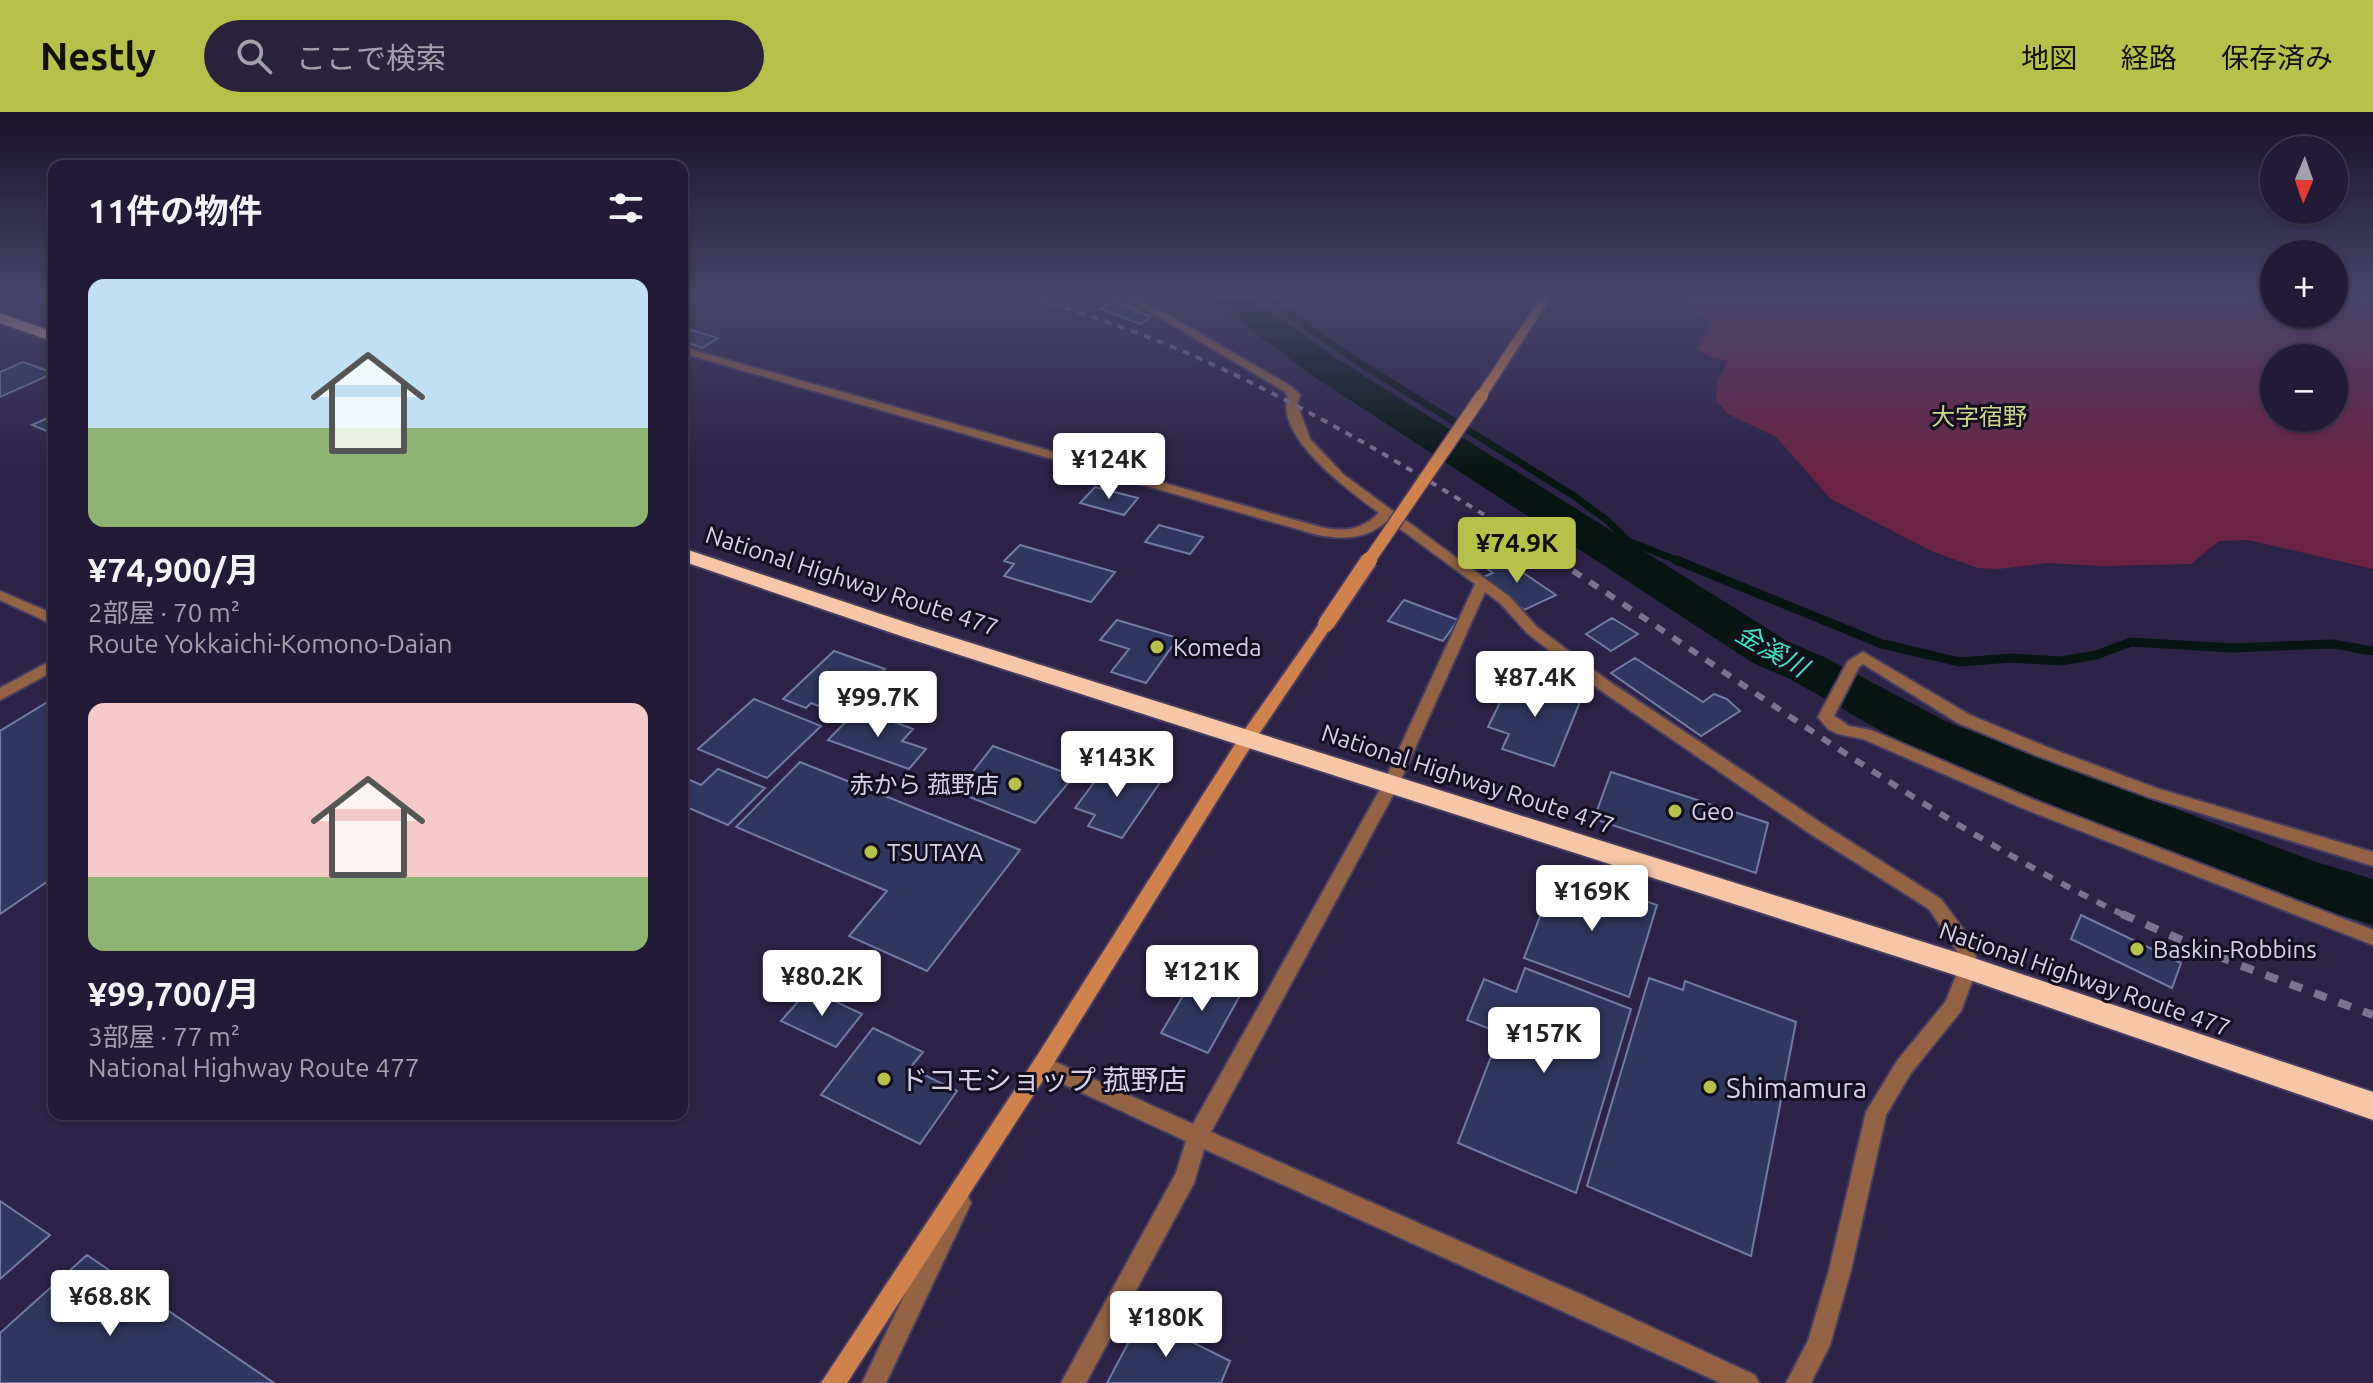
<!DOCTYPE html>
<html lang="ja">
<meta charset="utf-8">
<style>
body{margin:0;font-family:Ubuntu,"Noto Sans JP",sans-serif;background:#2a233e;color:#f1f3f6;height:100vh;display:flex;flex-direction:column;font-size:30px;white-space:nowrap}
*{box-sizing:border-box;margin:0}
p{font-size:26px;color:#a2a1ad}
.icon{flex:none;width:44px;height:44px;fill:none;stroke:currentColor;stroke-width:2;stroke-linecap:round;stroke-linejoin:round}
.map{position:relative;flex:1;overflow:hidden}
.drawer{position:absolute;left:48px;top:48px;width:640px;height:960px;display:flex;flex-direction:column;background:#221a36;border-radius:16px;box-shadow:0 2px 6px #0004,0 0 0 2px #3f3851}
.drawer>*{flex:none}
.needle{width:52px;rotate:182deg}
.tools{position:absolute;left:2260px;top:24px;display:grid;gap:16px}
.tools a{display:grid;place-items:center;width:88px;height:88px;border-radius:50%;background:#221a36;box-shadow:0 2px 6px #0004,0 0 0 2px #3f3851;font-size:40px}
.price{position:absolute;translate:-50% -68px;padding:0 18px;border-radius:8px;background:#fff;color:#222;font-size:26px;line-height:52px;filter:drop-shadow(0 2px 4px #0008)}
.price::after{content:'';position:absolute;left:50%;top:48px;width:24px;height:18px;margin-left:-12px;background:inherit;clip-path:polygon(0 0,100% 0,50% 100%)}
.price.on{background:#b6c149;color:#111}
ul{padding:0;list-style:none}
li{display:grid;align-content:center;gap:16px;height:424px;padding:0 40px}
li span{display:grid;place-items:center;height:248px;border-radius:16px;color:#555}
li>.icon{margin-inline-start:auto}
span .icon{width:144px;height:144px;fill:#fffc;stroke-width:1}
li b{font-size:34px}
h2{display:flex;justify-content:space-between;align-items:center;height:96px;padding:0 40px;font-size:34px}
header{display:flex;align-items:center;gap:48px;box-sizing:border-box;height:112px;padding:0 40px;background:#b6c149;color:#111}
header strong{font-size:38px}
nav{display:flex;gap:44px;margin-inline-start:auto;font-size:28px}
.search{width:560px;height:72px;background:#2a233e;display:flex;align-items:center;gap:20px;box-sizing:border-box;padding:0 28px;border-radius:44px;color:#a2a1ad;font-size:30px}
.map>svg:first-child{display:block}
.green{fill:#6b2345;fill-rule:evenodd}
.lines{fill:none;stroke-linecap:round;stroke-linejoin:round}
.stream-far1{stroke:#071612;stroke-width:7}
.stream{stroke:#071612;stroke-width:9}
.river{fill:#071612;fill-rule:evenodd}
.building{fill:#2f375e;stroke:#717ba7;stroke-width:2}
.street-casing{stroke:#483e62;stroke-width:4}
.secondary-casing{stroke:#483e62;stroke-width:4}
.highway-casing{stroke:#483e62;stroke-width:4}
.street{fill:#936343;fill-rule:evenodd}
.secondary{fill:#cf824c;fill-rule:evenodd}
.highway{fill:#f6c6a7;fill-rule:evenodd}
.rail-far2{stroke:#7c7393;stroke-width:4;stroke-dasharray:7 7;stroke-linecap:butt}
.rail-far1{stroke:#7c7393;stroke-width:6;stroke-dasharray:10 10;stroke-linecap:butt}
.rail{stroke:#7c7393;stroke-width:8;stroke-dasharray:13 13;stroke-linecap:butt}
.secondary-bridge-far1-casing{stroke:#483e62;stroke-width:15;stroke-linecap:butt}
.secondary-bridge-casing{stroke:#483e62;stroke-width:20;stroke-linecap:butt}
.secondary-bridge-far1{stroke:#cf824c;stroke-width:12}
.secondary-bridge{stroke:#cf824c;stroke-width:16}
.poi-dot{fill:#b6c149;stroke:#140f20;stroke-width:3}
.labels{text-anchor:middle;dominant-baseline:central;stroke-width:6;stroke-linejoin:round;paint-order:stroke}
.far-quarter-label{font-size:24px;fill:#cdd78a;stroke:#140f20}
.street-label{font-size:24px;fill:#d7d2eb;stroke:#140f20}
.poi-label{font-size:24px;fill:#d7d2eb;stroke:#140f20;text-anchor:start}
.water-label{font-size:26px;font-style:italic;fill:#3ce4c0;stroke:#140f20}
.near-poi-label{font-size:28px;fill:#d7d2eb;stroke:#140f20;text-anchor:start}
</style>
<header>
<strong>Nestly</strong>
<div class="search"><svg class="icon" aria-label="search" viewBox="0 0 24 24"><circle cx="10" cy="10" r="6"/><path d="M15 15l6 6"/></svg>ここで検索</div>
<nav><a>地図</a><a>経路</a><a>保存済み</a></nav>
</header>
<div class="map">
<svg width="2373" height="1271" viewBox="0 0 2373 1271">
<rect width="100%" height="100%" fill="#2d2248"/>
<!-- green -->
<path class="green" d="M 1678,182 L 2274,182 L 2274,202 L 2334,202 L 2334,182 L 2373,182 L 2373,457 L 2248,428 L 2219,429 L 2191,452 L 2100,454 L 2048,451 L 1998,457 L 1978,456 L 1931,439 L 1831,387 L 1776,325 L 1728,302 L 1716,289 L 1718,268 L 1728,249 L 1713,246 L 1697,237 L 1712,212 L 1688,195 ZM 2274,246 L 2334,246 L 2334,306 L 2274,306 Z"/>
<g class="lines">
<!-- stream-far1 -->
<path class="stream-far1" d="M 1261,182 L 1355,248 L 1574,384 L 1608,409 L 1628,429 L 1681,450"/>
<!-- stream -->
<path class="stream" d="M 1676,448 L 1882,532 L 1960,550 L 2011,546 L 2061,549 L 2096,543 L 2131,530 L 2232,536 L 2333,532 L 2373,539"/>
<!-- river -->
<path class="river" d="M 1208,182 L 1246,182 L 1336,246 L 1787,529 L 1824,545 L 1947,610 L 2316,750 L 2373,767 L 2373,813 L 2283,785 L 1911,636 L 1790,567 L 1753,551 L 1310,262 L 1213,189 Z"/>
</g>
<!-- building -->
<path class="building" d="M 1114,189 L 1137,197 L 1134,198 L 1152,205 L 1140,212 L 1101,197 Z
M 688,217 L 718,226 L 702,236 L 682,229 L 682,220 Z
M 23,250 L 54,261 L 0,285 L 0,260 Z
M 54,303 L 54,322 L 32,313 Z
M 1095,375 L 1138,386 L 1124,403 L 1080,391 Z
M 1159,413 L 1203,425 L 1190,442 L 1145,430 Z
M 1020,433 L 1115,460 L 1091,490 L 1004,464 L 1014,452 L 1004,449 Z
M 1504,446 L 1525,462 L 1556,483 L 1524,498 L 1483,465 L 1493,461 L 1485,455 Z
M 1404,488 L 1458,508 L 1443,529 L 1388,509 Z
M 1612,506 L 1638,522 L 1611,539 L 1586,522 Z
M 1117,508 L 1178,526 L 1146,571 L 1111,560 L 1129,537 L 1100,528 Z
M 834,539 L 885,557 L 840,602 L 811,591 L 806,596 L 783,587 Z
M 1635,546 L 1703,590 L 1714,582 L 1727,587 L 1740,599 L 1701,624 L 1611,561 Z
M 1513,564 L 1582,585 L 1554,654 L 1502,637 L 1509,622 L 1488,615 Z
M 54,586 L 54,765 L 0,802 L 0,619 Z
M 754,587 L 821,614 L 767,666 L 698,637 Z
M 858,597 L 913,617 L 902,629 L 926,637 L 909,657 L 828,628 Z
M 993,634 L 1074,664 L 1035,711 L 957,680 Z
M 800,650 L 1020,738 L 927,859 L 849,824 L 887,779 L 736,715 Z
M 1108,652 L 1161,669 L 1122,726 L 1088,714 L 1095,703 L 1075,696 Z
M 718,657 L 765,676 L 728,713 L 682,693 L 682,675 L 690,668 L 701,673 Z
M 1611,660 L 1768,711 L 1756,761 L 1594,707 Z
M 1558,758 L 1657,793 L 1629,885 L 1524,846 Z
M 2081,803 L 2181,851 L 2172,876 L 2071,827 Z
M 1525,856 L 1631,897 L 1576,1081 L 1458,1031 L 1500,921 L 1467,908 L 1484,867 L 1516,880 Z
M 1196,862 L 1242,880 L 1208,941 L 1161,921 Z
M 1649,866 L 1683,878 L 1685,869 L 1796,910 L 1751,1144 L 1587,1074 Z
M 809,877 L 862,902 L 836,935 L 781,909 Z
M 873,916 L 923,940 L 910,956 L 957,979 L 920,1032 L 821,983 Z
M 0,1089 L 50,1123 L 0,1167 Z
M 87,1143 L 274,1271 L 0,1271 L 0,1221 Z
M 1142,1205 L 1230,1249 L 1221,1271 L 1107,1271 Z"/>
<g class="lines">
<defs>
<path id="street" d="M 1120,182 L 1132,182 L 1292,275 L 1300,283 L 1297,292 L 1310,327 L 1344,363 L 1510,485 L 1537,515 L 1610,570 L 1821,711 L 1941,787 L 1964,818 L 1975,839 L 1977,856 L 1961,899 L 1911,961 L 1886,1003 L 1851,1158 L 1830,1233 L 1811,1271 L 1786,1271 L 1808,1229 L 1829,1158 L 1866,1000 L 1897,949 L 1946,889 L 1959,856 L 1957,839 L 1929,797 L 1809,721 L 1600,578 L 1527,521 L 1500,491 L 1485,480 L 1399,672 L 1211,1020 L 1580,1182 L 1755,1263 L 1759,1271 L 1721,1271 L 1204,1037 L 1194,1071 L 1086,1271 L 1061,1271 L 1176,1061 L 1186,1029 L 1035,959 L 1032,953 L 1035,947 L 1042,944 L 1049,947 L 1193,1012 L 1383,672 L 1475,472 L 1388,408 C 1368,427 1344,428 1318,423 L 682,241 L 682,235 L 1320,415 C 1343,420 1361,419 1379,401 C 1351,380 1274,325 1288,284 L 1284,279 Z
M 0,479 L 54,502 L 54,513 L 0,488 Z
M 1863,540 L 1970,603 L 2047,635 L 2159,677 L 2373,740 L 2373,754 L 2148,685 L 2035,643 L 1958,611 L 1863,552 L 1859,555 L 1834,604 L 1849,614 L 1871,618 L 2034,688 L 2373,818 L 2373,833 L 2022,696 L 1863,627 L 1838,622 L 1828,617 L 1818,605 L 1848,549 Z
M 54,547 L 54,559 L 0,588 L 0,576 Z
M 960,1081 L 968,1084 L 971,1091 L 886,1271 L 862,1271 L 952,1084 Z"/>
<path id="secondary" d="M 1543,182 L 1553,182 L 1486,285 L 1478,285 L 1476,283 Z
M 1326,507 L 1333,512 L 1253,631 L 1049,959 L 847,1271 L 821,1271 L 1035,947 L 1241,623 L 1321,509 Z"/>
<path id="highway" d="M 0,201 L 54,220 L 54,230 L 0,211 Z
M 682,436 L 920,515 L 1968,844 L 2373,980 L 2373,1008 L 1967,867 L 904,525 L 682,449 Z"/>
</defs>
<!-- street casing -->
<use href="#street" class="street-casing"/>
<!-- secondary casing -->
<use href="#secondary" class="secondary-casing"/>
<!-- highway casing -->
<use href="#highway" class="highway-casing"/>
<!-- street -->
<use href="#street" class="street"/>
<!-- secondary -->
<use href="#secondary" class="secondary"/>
<!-- highway -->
<use href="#highway" class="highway"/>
<!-- rail-far2 -->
<path class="rail-far2" d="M 1025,182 C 1085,202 1145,222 1203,248 C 1327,304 1444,377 1559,450"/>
<!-- rail-far1 -->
<path class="rail-far1" d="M 1556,448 C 1744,569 1924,707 2126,804"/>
<!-- rail -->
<path class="rail" d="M 2122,802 L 2239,853 L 2373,903"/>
<defs>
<path id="secondary-bridge-far1" d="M 1368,450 L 1482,283"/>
<path id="secondary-bridge" d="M 1326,512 L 1369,448"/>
</defs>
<!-- secondary-bridge-far1 casing -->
<use href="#secondary-bridge-far1" class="secondary-bridge-far1-casing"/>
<!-- secondary-bridge casing -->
<use href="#secondary-bridge" class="secondary-bridge-casing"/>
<!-- secondary-bridge-far1 -->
<use href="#secondary-bridge-far1" class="secondary-bridge-far1"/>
<!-- secondary-bridge -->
<use href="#secondary-bridge" class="secondary-bridge"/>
</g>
<!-- sky -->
<linearGradient id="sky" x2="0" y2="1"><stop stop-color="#191328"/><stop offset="0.51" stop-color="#46446a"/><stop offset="1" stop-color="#46446a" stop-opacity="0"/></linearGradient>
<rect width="2373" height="360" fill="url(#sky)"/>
<!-- markers -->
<g class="poi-dot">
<circle cx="1157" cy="535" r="8"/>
<circle cx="1015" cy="672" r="8"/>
<circle cx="1675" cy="699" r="8"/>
<circle cx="871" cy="740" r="8"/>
<circle cx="2137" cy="837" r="8"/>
<circle cx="884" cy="967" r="8"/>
<circle cx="1710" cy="975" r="8"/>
</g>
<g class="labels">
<!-- far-quarter labels -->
<g class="far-quarter-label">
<text x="1979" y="304">大字宿野</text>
</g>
<!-- street labels -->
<g class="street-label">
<text transform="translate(852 469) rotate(18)">National Highway Route 477</text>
<text transform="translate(1468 667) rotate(18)">National Highway Route 477</text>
<text transform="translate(2085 867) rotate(19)">National Highway Route 477</text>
</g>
<!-- poi labels -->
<g class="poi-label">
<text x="1173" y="535">Komeda</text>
<text x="999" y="672" text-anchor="end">赤から 菰野店</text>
<text x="1691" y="699">Geo</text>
<text x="887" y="740">TSUTAYA</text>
<text x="2153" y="837">Baskin-Robbins</text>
</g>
<!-- water labels -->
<g class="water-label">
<text transform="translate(1772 538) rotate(30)">金溪川</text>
</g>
<!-- near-poi labels -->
<g class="near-poi-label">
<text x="900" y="967">ドコモショップ 菰野店</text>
<text x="1726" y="975">Shimamura</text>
</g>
</g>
</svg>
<div class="tools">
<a><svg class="needle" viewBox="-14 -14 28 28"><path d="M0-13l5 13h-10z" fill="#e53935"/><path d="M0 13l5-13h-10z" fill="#a2a1ad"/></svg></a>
<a>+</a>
<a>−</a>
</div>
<b class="price" style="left:1109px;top:389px">¥124K</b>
<b class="price on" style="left:1517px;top:473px">¥74.9K</b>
<b class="price" style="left:1535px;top:607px">¥87.4K</b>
<b class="price" style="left:878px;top:627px">¥99.7K</b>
<b class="price" style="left:1117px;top:687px">¥143K</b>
<b class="price" style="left:1592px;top:821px">¥169K</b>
<b class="price" style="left:1202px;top:901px">¥121K</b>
<b class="price" style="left:822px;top:906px">¥80.2K</b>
<b class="price" style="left:1544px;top:963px">¥157K</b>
<b class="price" style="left:110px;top:1226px">¥68.8K</b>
<b class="price" style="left:1166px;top:1247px">¥180K</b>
<section class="drawer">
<h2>11件の物件<svg class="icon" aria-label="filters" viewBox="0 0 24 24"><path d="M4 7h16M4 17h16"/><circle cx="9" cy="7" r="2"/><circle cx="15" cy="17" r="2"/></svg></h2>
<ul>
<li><span style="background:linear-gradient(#bfe0f5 60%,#8fb573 0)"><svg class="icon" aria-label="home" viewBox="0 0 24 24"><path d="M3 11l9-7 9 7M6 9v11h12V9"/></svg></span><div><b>¥74,900/月</b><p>2部屋 · 70 m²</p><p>Route Yokkaichi-Komono-Daian</p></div></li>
<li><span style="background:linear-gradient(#f6c9c9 70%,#8fb573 0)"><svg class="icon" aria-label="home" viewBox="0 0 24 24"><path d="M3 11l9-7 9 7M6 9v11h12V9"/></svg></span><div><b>¥99,700/月</b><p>3部屋 · 77 m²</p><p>National Highway Route 477</p></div></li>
</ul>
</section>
</div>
